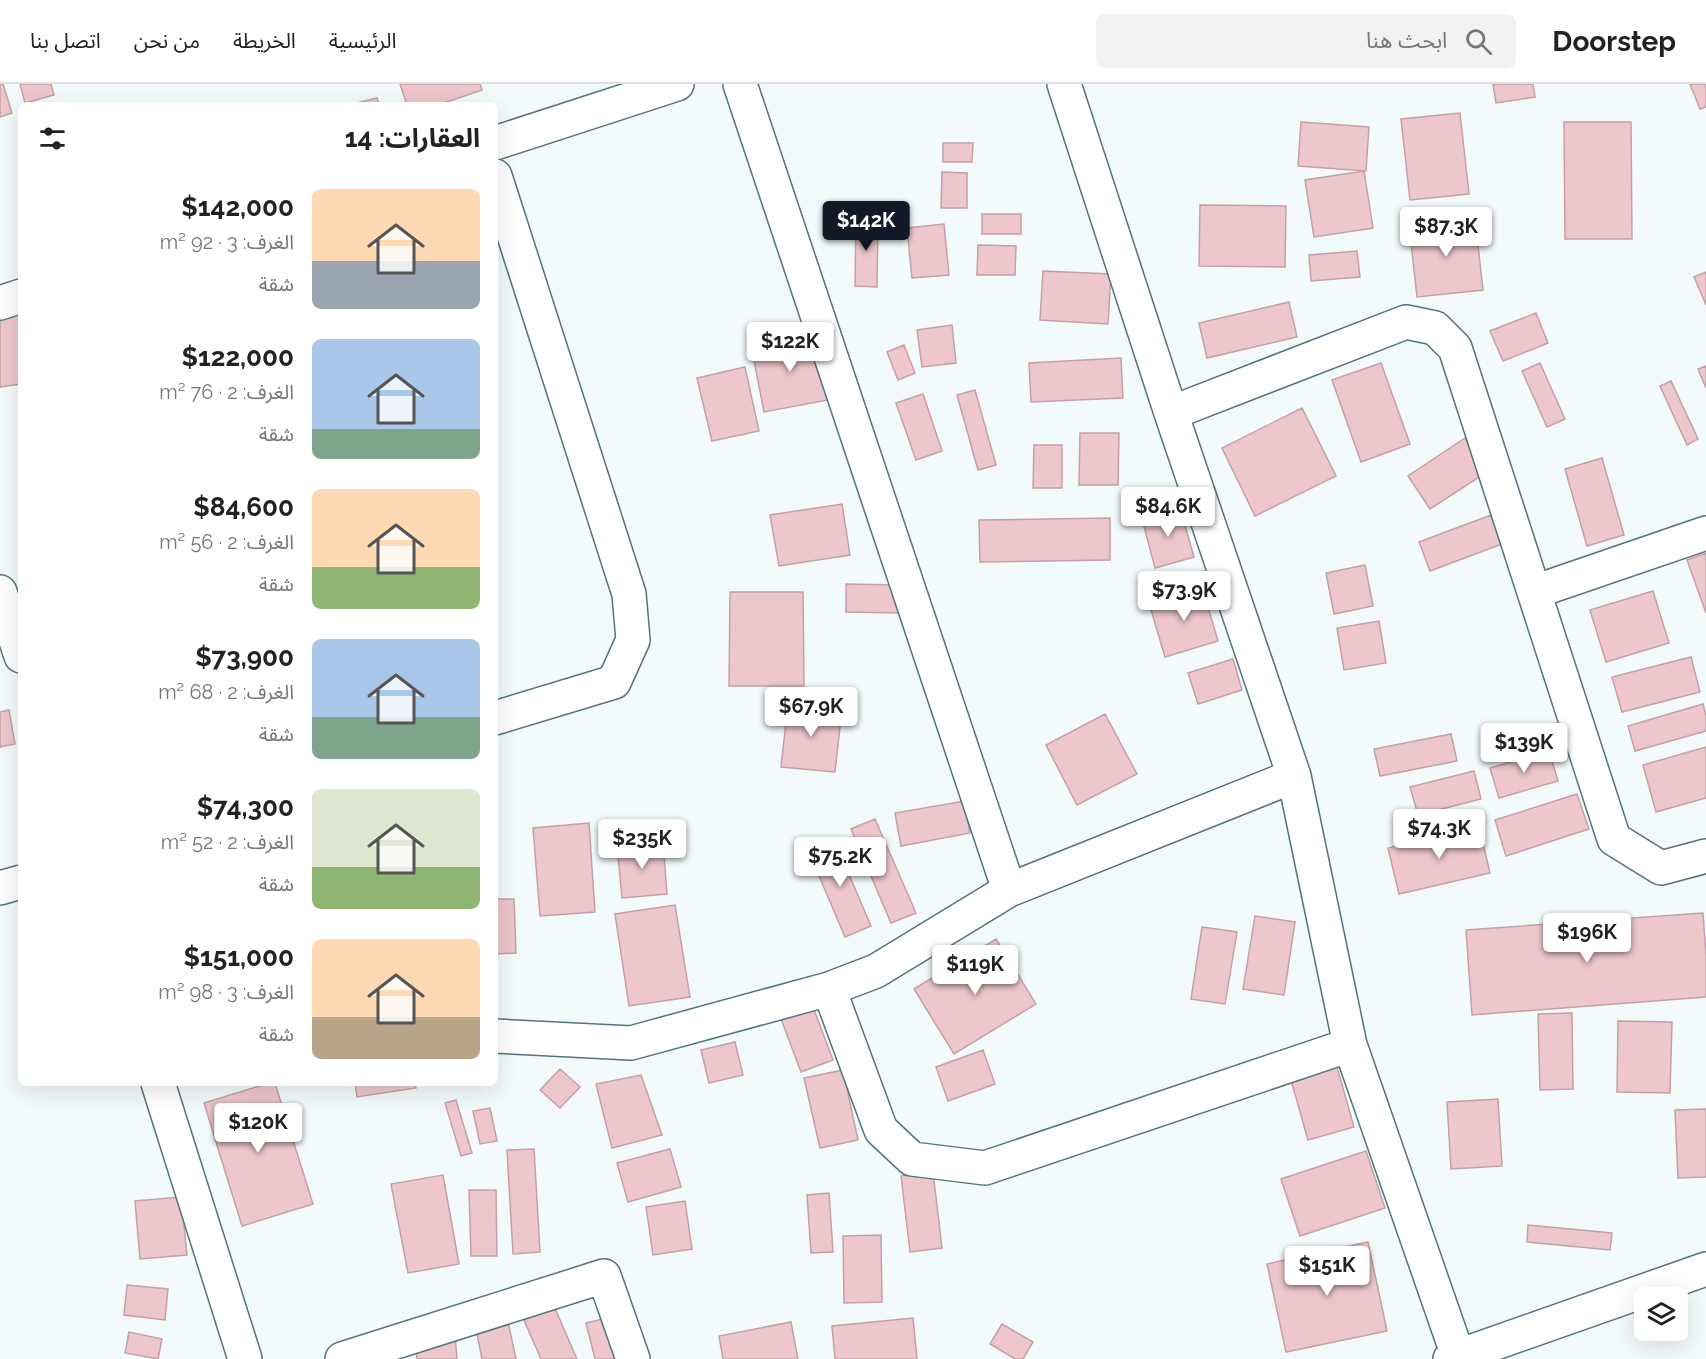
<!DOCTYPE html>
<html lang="ar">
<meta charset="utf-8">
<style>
body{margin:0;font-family:Raleway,"Noto Sans Arabic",sans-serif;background:#f2f2f2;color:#222;direction:rtl;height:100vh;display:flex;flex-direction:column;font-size:22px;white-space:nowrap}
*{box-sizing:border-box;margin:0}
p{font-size:20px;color:#767676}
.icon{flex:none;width:33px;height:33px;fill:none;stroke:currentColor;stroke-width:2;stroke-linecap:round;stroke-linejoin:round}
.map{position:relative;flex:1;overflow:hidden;direction:ltr}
.details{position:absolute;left:18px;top:18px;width:480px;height:984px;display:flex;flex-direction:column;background:#fff;border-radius:9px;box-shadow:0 6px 24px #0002;direction:rtl}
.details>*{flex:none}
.controls{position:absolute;left:1634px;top:1203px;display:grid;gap:12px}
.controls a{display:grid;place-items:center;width:54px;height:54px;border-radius:9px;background:#fff;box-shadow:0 6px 24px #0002;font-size:30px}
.price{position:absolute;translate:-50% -51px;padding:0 14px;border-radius:6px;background:#fff;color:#222;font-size:20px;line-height:39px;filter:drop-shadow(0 2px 3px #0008)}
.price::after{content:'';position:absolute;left:50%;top:36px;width:18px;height:14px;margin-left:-9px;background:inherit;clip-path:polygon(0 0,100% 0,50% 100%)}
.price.selected{background:#111827;color:#fff}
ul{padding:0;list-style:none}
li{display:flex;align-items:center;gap:18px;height:150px;padding:0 18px}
li span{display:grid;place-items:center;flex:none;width:168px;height:120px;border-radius:9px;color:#555}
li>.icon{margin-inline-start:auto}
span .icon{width:72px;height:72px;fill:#fffc;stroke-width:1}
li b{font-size:26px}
h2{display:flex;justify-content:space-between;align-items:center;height:72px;padding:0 18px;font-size:26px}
header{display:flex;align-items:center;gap:36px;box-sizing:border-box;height:84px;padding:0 30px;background:#fff;border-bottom:2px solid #e0e0e0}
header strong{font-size:28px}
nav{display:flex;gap:33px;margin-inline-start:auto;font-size:21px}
.search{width:420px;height:54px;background:#f2f2f2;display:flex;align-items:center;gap:15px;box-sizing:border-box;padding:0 21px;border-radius:9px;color:#767676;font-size:22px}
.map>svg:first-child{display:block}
.building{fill:#edc7cb;stroke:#c4a0a4;stroke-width:1.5}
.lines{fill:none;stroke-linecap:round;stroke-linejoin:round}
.street-casing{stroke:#51747e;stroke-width:36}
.street{stroke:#fff;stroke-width:33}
</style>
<header>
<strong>Doorstep</strong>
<div class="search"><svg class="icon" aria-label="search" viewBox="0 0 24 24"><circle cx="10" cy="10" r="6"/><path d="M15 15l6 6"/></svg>ابحث هنا</div>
<nav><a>الرئيسية</a><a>الخريطة</a><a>من نحن</a><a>اتصل بنا</a></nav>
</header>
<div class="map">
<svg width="1706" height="1275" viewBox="0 0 1706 1275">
<rect width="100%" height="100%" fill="#f2fafc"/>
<!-- building -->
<path class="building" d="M 0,0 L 3,0 L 12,29 L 0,33 Z
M 20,0 L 51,0 L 54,11 L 25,19 Z
M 400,0 L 480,0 L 482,6 L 438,21 L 407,21 Z
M 1493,0 L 1533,0 L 1535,13 L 1496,19 Z
M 1690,0 L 1706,0 L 1706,23 L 1700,25 Z
M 377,14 L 379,21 L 349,21 Z
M 1460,29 L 1469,110 L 1410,116 L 1401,35 Z
M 1301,38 L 1369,43 L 1366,87 L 1298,82 Z
M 1564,38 L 1631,38 L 1632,155 L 1565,155 Z
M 943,59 L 973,59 L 972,78 L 943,78 Z
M 1364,87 L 1373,144 L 1314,153 L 1305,96 Z
M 942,88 L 967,89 L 967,124 L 941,124 Z
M 1200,121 L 1286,122 L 1285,183 L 1199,182 Z
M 982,130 L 1021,130 L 1021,150 L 982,150 Z
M 856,133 L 878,134 L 877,203 L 855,202 Z
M 1475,134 L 1483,206 L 1417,213 L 1409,141 Z
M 944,140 L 949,191 L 912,194 L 907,144 Z
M 978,161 L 1016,162 L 1015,191 L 977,191 Z
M 1357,167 L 1360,193 L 1311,197 L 1309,171 Z
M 1043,187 L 1111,190 L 1108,240 L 1040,236 Z
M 1706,188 L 1706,221 L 1694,193 Z
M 1289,218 L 1297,253 L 1207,274 L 1199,239 Z
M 21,228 L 21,300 L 0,303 L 0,232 Z
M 1536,229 L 1548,259 L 1503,277 L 1490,247 Z
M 952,241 L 956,279 L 922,283 L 917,246 Z
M 816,250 L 828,316 L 764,328 L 751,261 Z
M 904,261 L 915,289 L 898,296 L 887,268 Z
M 1121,274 L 1123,314 L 1031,318 L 1029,279 Z
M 1381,279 L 1410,360 L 1361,378 L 1332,296 Z
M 1540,279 L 1565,335 L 1547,343 L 1522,287 Z
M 1706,282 L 1706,304 L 1698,285 Z
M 745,283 L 759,347 L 712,357 L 697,294 Z
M 1671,297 L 1698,355 L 1687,361 L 1660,302 Z
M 975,306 L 996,381 L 978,386 L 957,311 Z
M 923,310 L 942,367 L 916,376 L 896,319 Z
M 1302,324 L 1336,392 L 1255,432 L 1222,364 Z
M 1080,349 L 1119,349 L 1118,401 L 1079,401 Z
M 1465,354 L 1487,388 L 1430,425 L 1408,392 Z
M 1034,361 L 1062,361 L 1062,404 L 1033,404 Z
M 1602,374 L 1624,451 L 1587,462 L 1565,385 Z
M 842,420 L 850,471 L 779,482 L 770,431 Z
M 1180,424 L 1194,473 L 1155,484 L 1142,435 Z
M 1491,431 L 1502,460 L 1430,487 L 1419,458 Z
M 1110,434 L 1110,476 L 980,478 L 979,436 Z
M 1706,469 L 1706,529 L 1687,476 Z
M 1365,481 L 1373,522 L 1334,530 L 1326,489 Z
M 846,500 L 899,501 L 898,529 L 846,528 Z
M 1202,503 L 1218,557 L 1165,573 L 1149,519 Z
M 1653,507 L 1669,559 L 1606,578 L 1590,526 Z
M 730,508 L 803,508 L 804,602 L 729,602 Z
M 1379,537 L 1386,579 L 1344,586 L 1337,544 Z
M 1691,573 L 1700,608 L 1622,628 L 1612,593 Z
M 1233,575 L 1242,606 L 1198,620 L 1188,589 Z
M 788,620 L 842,625 L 835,688 L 781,683 Z
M 1703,620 L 1706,632 L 1706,647 L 1635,667 L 1628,642 Z
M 9,626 L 15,660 L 0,663 L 0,628 Z
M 1105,630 L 1137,690 L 1077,721 L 1046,661 Z
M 1451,650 L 1457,677 L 1380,692 L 1374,665 Z
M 1706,663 L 1706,714 L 1656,728 L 1643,681 Z
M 1549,667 L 1558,697 L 1499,714 L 1490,684 Z
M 1474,687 L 1481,715 L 1418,731 L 1410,703 Z
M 1577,710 L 1589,745 L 1506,772 L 1495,736 Z
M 964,717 L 970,749 L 901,762 L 895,729 Z
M 875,735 L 916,829 L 891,839 L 851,745 Z
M 589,739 L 595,828 L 540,832 L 533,744 Z
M 1479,742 L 1490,789 L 1399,810 L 1388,764 Z
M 834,755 L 871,842 L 845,853 L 808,766 Z
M 663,758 L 667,810 L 622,814 L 617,761 Z
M 495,815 L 514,815 L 516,869 L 495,870 Z
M 675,821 L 690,913 L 629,922 L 615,830 Z
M 1703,829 L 1706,871 L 1706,913 L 1472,931 L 1466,846 Z
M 1255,832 L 1295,838 L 1284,911 L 1243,905 Z
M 1202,843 L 1237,848 L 1225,920 L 1191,915 Z
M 996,855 L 1036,920 L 954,970 L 914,905 Z
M 813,923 L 833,976 L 801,988 L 781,935 Z
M 1572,929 L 1573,1005 L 1540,1006 L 1538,930 Z
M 1618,937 L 1672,938 L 1670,1009 L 1617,1008 Z
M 735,958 L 743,991 L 709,999 L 701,966 Z
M 983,966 L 995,1000 L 948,1017 L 936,983 Z
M 1335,976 L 1354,1043 L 1308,1056 L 1289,989 Z
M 560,985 L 580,1003 L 560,1024 L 540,1006 Z
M 843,986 L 858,1056 L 820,1064 L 804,994 Z
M 641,991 L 662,1051 L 612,1064 L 596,1000 Z
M 269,999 L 275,999 L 313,1120 L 242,1142 L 204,1019 Z
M 355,999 L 415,999 L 416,1004 L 357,1013 Z
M 1498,1015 L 1502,1082 L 1451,1085 L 1447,1018 Z
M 456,1016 L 472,1069 L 461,1072 L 445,1019 Z
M 490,1024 L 497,1057 L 480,1060 L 473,1027 Z
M 1706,1025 L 1706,1093 L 1678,1094 L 1675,1026 Z
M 534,1065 L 540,1168 L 513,1170 L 507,1066 Z
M 670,1065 L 681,1103 L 628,1118 L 617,1079 Z
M 1366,1067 L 1385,1124 L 1300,1152 L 1281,1095 Z
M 933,1088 L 942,1164 L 910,1168 L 901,1092 Z
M 443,1091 L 459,1180 L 408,1189 L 391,1100 Z
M 469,1106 L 496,1106 L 497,1172 L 471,1172 Z
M 829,1109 L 833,1168 L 811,1169 L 807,1111 Z
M 181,1113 L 187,1171 L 140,1175 L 135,1117 Z
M 685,1117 L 692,1165 L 653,1171 L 646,1123 Z
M 1528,1141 L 1612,1149 L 1610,1166 L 1527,1158 Z
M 881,1151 L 882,1218 L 844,1219 L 843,1152 Z
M 1368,1158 L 1387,1247 L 1286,1268 L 1267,1180 Z
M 127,1201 L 168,1205 L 165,1236 L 124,1231 Z
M 554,1222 L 577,1275 L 541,1275 L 524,1236 Z
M 611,1233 L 621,1275 L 595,1275 L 586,1239 Z
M 913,1234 L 917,1275 L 835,1275 L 832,1242 Z
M 508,1238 L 516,1275 L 482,1275 L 476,1245 Z
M 791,1238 L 798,1275 L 723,1275 L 719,1252 Z
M 1002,1240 L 1033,1258 L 1023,1275 L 1015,1275 L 990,1260 Z
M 129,1248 L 162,1255 L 158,1275 L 125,1269 Z
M 455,1251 L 457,1275 L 417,1275 L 415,1254 Z"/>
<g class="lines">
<defs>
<path id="street" d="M 740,0 L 1009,806 L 1294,692
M 1064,0 L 1171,329 L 1294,692 L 1350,961 L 1458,1272
M 495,59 L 677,0
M 495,92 L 629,510 L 633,556 L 614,598 L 495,634
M 0,219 L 21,212
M 1171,329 L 1406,238 L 1435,244 L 1455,264 L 1614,755 L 1661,784 L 1706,772
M 0,508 L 21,572
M 1534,508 L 1706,449
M 0,804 L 21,798
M 829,905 L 881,1046 L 912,1075 L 985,1084 L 1350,961
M 495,952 L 631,959 L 829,905 L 876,887 L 1009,806
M 158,999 L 245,1275
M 342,1275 L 604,1192 L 633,1275
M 1450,1275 L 1706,1185"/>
</defs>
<!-- street casing -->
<use href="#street" class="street-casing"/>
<!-- street -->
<use href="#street" class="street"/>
</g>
</svg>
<div class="controls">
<a><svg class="icon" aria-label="layers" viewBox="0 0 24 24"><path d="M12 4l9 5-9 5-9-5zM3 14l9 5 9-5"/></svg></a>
</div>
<b class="price selected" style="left:866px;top:168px">$142K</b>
<b class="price" style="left:1446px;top:174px">$87.3K</b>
<b class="price" style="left:790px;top:289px">$122K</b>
<b class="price" style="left:1168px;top:454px">$84.6K</b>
<b class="price" style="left:1184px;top:538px">$73.9K</b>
<b class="price" style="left:811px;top:654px">$67.9K</b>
<b class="price" style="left:1524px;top:690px">$139K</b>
<b class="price" style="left:1439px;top:776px">$74.3K</b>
<b class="price" style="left:642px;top:786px">$235K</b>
<b class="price" style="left:840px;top:804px">$75.2K</b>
<b class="price" style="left:1587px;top:880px">$196K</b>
<b class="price" style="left:975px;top:912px">$119K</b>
<b class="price" style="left:258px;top:1070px">$120K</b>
<b class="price" style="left:1327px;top:1213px">$151K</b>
<section class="details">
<h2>العقارات: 14<svg class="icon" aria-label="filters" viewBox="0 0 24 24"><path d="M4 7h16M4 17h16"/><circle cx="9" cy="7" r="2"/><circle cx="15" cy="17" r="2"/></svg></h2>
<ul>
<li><span style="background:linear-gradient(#ffd9b3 60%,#9aa5b1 0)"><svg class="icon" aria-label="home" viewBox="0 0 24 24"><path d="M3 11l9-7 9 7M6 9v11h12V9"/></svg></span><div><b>$142,000</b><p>الغرف: 3 · 92 m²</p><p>شقة</p></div></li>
<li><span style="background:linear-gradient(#a9c7e8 75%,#7fa58c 0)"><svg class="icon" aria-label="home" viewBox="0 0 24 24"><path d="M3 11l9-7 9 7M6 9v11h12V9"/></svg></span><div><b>$122,000</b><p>الغرف: 2 · 76 m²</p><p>شقة</p></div></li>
<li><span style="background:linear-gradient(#ffd9b3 65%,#8fb573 0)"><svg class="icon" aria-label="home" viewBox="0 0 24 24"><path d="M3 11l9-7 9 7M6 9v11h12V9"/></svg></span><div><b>$84,600</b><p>الغرف: 2 · 56 m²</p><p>شقة</p></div></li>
<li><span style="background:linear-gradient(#a9c7e8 65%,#7fa58c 0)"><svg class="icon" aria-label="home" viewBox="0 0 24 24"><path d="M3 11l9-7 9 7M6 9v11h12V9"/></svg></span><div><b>$73,900</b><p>الغرف: 2 · 68 m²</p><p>شقة</p></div></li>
<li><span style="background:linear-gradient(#dfe7d0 65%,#8fb573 0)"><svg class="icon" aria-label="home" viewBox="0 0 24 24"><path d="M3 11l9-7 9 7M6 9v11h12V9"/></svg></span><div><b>$74,300</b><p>الغرف: 2 · 52 m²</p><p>شقة</p></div></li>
<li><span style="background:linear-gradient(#ffd9b3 65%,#b9a48a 0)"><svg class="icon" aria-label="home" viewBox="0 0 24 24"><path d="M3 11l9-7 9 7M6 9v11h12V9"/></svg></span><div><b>$151,000</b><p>الغرف: 3 · 98 m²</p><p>شقة</p></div></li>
</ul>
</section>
</div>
